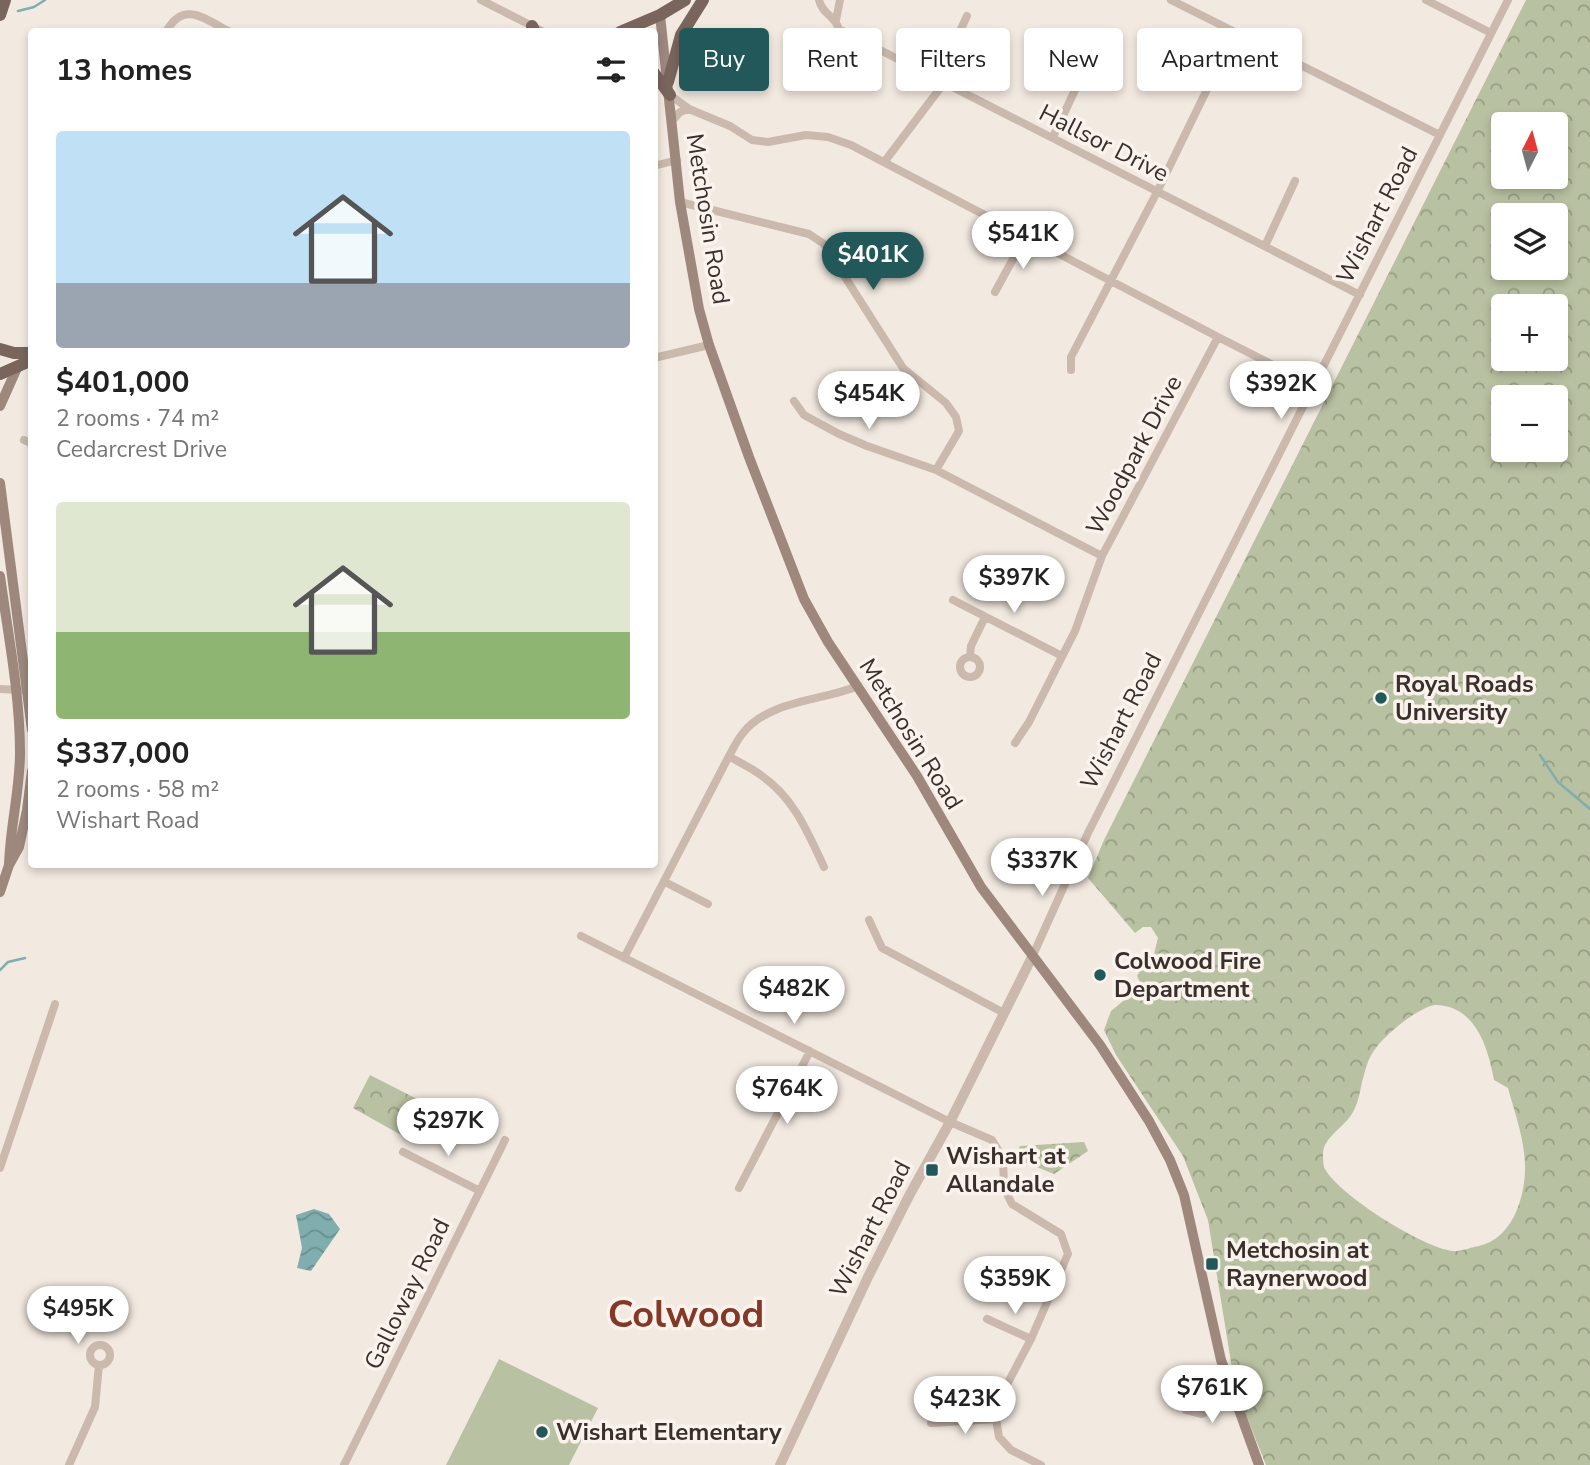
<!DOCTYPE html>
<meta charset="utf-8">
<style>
body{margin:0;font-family:"Nunito Sans",sans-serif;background:#f2f2f2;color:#222;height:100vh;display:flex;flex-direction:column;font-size:26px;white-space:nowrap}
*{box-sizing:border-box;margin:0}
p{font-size:23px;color:#767676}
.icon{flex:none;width:38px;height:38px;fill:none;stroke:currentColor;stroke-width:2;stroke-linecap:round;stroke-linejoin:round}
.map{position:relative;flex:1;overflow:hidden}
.details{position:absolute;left:28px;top:28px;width:630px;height:840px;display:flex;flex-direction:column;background:#fff;border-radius:7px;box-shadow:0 4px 10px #0003}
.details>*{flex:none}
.banner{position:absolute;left:679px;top:28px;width:665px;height:63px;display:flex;gap:14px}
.needle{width:46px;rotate:6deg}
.buttons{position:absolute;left:1491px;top:112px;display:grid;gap:14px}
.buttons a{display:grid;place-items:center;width:77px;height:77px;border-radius:7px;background:#fff;box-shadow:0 4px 10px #0003;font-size:35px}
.price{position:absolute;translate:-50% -60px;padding:0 16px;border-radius:24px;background:#fff;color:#222;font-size:23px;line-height:46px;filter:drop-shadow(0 2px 4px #0008)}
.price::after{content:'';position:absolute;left:50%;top:42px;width:21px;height:16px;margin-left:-10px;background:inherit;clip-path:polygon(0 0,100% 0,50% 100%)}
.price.active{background:#225859;color:#fff}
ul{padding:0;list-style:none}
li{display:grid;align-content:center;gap:14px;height:371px;padding:0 28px}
li span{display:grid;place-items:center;height:217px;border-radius:7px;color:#555}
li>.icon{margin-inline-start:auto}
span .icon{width:126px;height:126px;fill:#fffc;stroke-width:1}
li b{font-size:30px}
h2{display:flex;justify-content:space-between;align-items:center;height:84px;padding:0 28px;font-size:30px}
.pill{padding:0 24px;border-radius:7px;background:#fff;box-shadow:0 4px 10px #0003;font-size:24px;line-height:63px}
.pill.active{background:#225859;color:#fff}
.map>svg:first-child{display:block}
.forest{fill:url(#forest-crowns);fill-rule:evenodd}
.garden{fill:#b8c1a1}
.water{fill:url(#water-waves)}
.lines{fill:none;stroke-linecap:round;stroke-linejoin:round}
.stream{stroke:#80aeae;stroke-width:2.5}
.minor{stroke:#cab9ac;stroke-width:8}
.tertiary{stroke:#cab9ac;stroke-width:10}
.secondary{stroke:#9e887e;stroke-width:10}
.primary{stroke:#7a655d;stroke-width:12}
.poi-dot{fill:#225859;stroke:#faf3ed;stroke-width:2.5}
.labels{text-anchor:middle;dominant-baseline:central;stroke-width:7;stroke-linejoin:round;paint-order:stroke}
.street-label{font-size:24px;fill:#392f2b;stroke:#faf3ed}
.poi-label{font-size:24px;font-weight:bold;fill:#392f2b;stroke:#faf3ed;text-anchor:start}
.town-label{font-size:38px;font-weight:bold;fill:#843927;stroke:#faf3ed}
</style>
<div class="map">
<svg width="1590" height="1465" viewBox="0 0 1590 1465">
<defs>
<pattern id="forest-crowns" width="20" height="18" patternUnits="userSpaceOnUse" patternTransform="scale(1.75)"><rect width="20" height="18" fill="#b8c1a1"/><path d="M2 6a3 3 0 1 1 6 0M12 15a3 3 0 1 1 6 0" fill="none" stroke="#979d83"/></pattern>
<pattern id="water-waves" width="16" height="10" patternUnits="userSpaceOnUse" patternTransform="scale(1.75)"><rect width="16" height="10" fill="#80aeae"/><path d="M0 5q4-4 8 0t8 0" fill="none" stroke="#6a8e8e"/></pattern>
</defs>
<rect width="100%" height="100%" fill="#f2e9e0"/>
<!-- forest -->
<path class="forest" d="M 1526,0 L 1590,0 L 1590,1465 L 1266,1465 L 1235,1387 L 1208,1220 L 1183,1156 L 1116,1055 L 1104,1030 L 1111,1011 L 1139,988 L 1140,982 L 1137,976 L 1146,960 L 1153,958 L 1158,938 L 1151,927 L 1143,927 L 1135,933 L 1088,878 L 1104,840 ZM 1503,124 L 1556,124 L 1556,177 L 1503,177 ZM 1503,215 L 1556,215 L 1556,268 L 1503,268 ZM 1503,306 L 1556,306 L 1556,359 L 1503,359 ZM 1503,397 L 1556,397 L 1556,450 L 1503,450 ZM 1435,1005 C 1475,1005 1488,1047 1494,1080 L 1508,1088 C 1515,1114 1526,1143 1525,1171 C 1524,1201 1511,1239 1479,1246 C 1471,1247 1460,1252 1453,1251 C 1423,1248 1339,1195 1325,1169 C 1323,1166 1323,1158 1323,1154 C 1323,1137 1345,1127 1353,1112 C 1358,1103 1360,1092 1362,1082 C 1365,1072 1367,1061 1373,1052 C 1383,1036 1417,1008 1435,1005 Z
M 370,1075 L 427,1104 L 410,1140 L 353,1108 Z
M 1084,1142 L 1088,1151 L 1054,1174 L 1015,1158 L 1020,1146 Z"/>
<!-- garden -->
<path class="garden" d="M 499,1359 L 598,1408 L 569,1465 L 446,1465 Z"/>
<!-- water -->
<path class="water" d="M 314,1209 L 329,1214 L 340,1229 L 311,1271 L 297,1268 L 302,1248 L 296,1215 Z"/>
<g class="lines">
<!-- stream -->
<path class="stream" d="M 18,11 L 34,7 L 45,0
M 1540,755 L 1558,782 L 1590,809
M 0,970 L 8,962 L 25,958"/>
<!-- minor -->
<path class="minor" d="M 481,0 L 544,32
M 819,0 C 822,14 835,16 839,29 L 1360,295
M 1171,0 L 1440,135
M 1426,0 L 1491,33
M 836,20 L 840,0
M 166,32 C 183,0 204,18 230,32
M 937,80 L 967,16
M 670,95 L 689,109 L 730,126 L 752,140 L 768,142 L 806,135 L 828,137 L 851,145 L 1218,337 L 1314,386
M 672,121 L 680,112 L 689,109
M 1053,137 L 1083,73
M 885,161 L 944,83
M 654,166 L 677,160
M 680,202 L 809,234 L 824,244 L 903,368 L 946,403 L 956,417 L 959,431 L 936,470
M 1265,246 L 1295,181
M 995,292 L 1025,237
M 654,358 L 709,345
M 1071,370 L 1071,357 L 1157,192 L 1235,32
M 794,401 L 804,415 L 839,434 L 867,446 L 936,470 L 1102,556
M 24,440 L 32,444
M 953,600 L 1062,656
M960 667a10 10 0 1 1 20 0a10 10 0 1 1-20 0Z
M 970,657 L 971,646 L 985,617
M 0,689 L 22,690
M 1015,743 L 1029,722 L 1075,631 L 1102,556 L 1218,337
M 729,756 C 740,763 752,768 762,776 C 794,798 808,833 824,867
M 665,882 L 708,904
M 869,920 L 882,948 L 1004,1013
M 581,936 L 950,1122 L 992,1140 L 1003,1158 L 1004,1188 L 1012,1204 L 1061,1234 L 1068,1254 L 1031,1339 L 1001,1396 L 996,1419 L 999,1437 L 1011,1450 L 1041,1465
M 1033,955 L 1088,833 L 1508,0
M 624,958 L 729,756 C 733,749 737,740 743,733 C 769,700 822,701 858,686
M 403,1152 L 480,1191
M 0,1168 L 55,1004
M 739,1188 L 810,1051
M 987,1319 L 1031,1339
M90 1355a10 10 0 1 1 20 0a10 10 0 1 1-20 0Z
M 1186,1410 L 1202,1414 L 1234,1399
M 931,1423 L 996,1419
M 69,1465 L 95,1407 L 99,1365
M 344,1465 L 505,1140"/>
<!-- tertiary -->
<path class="tertiary" d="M 780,1465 L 868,1277 L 910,1194 L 950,1122 L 1033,955"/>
<!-- secondary -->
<path class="secondary" d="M 660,15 L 680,202 L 699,309 L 709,345 L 749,457 L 804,599 L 828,642 L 917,776 L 981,887 L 1100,1045 L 1149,1121 L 1170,1160 L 1184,1195 L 1221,1360 L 1259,1465
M 0,406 L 17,368
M 0,483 L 32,730
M 0,576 C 8,634 20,694 20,753 C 20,790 10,827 9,865
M 0,892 L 9,865 L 19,847 L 27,810 L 32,771"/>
<!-- primary -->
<path class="primary" d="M 0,15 L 5,0
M 532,26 L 535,32
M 620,32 L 660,15 L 685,0
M 654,73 L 670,95
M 668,82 L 681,35 L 703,0
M 0,349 L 14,353 L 32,353
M 0,374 L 32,360"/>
</g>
<!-- markers -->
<g class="poi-dot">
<circle cx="1381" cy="698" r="7"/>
<circle cx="1100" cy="975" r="7"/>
<rect x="925" y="1163" width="14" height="14" rx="3.5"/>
<rect x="1205" y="1257" width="14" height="14" rx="3.5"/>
<circle cx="542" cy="1432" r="7"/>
</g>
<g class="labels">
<!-- street labels -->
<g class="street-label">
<text transform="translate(1104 143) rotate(27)">Hallsor Drive</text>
<text transform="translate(1377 215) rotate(-63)">Wishart Road</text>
<text transform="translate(708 219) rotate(81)">Metchosin Road</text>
<text transform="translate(1134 455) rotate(-62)">Woodpark Drive</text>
<text transform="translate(1121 721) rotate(-63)">Wishart Road</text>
<text transform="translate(911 734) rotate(58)">Metchosin Road</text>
<text transform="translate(870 1229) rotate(-63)">Wishart Road</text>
<text transform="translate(407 1294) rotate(-64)">Galloway Road</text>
</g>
<!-- poi labels -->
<g class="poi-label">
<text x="1395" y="684">Royal Roads<tspan x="1395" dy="28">University</tspan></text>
<text x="1114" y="961">Colwood Fire<tspan x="1114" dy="28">Department</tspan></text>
<text x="946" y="1156">Wishart at<tspan x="946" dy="28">Allandale</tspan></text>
<text x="1226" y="1250">Metchosin at<tspan x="1226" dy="28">Raynerwood</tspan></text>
<text x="556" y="1432">Wishart Elementary</text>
</g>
<!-- town labels -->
<g class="town-label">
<text x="686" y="1314">Colwood</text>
</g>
</g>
</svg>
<div class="buttons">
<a><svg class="needle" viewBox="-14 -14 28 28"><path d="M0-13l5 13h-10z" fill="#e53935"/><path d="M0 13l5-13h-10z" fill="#767676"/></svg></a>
<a><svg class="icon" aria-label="layers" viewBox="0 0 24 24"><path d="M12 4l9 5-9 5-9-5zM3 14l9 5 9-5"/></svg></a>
<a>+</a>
<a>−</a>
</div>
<b class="price" style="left:1023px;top:271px">$541K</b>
<b class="price active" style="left:873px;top:292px">$401K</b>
<b class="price" style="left:1281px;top:421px">$392K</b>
<b class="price" style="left:869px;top:431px">$454K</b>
<b class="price" style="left:1014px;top:615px">$397K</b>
<b class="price" style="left:1042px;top:898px">$337K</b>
<b class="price" style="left:794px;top:1026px">$482K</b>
<b class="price" style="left:787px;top:1126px">$764K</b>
<b class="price" style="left:448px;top:1158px">$297K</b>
<b class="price" style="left:1015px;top:1316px">$359K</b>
<b class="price" style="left:78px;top:1346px">$495K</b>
<b class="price" style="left:1212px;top:1425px">$761K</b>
<b class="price" style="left:965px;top:1436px">$423K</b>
<div class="banner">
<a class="pill active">Buy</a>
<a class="pill">Rent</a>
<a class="pill">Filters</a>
<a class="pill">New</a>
<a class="pill">Apartment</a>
</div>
<section class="details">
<h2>13 homes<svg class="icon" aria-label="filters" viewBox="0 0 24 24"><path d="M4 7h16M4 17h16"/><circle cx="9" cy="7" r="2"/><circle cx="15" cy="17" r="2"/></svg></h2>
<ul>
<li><span style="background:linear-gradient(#bfe0f5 70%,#9aa5b1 0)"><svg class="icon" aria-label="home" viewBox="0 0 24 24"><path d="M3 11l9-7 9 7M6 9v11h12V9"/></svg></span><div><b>$401,000</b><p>2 rooms · 74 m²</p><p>Cedarcrest Drive</p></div></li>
<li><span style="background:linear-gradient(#dfe7d0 60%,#8fb573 0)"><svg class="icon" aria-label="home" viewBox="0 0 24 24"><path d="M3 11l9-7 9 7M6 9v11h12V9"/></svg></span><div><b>$337,000</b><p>2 rooms · 58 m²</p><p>Wishart Road</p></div></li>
</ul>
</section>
</div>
